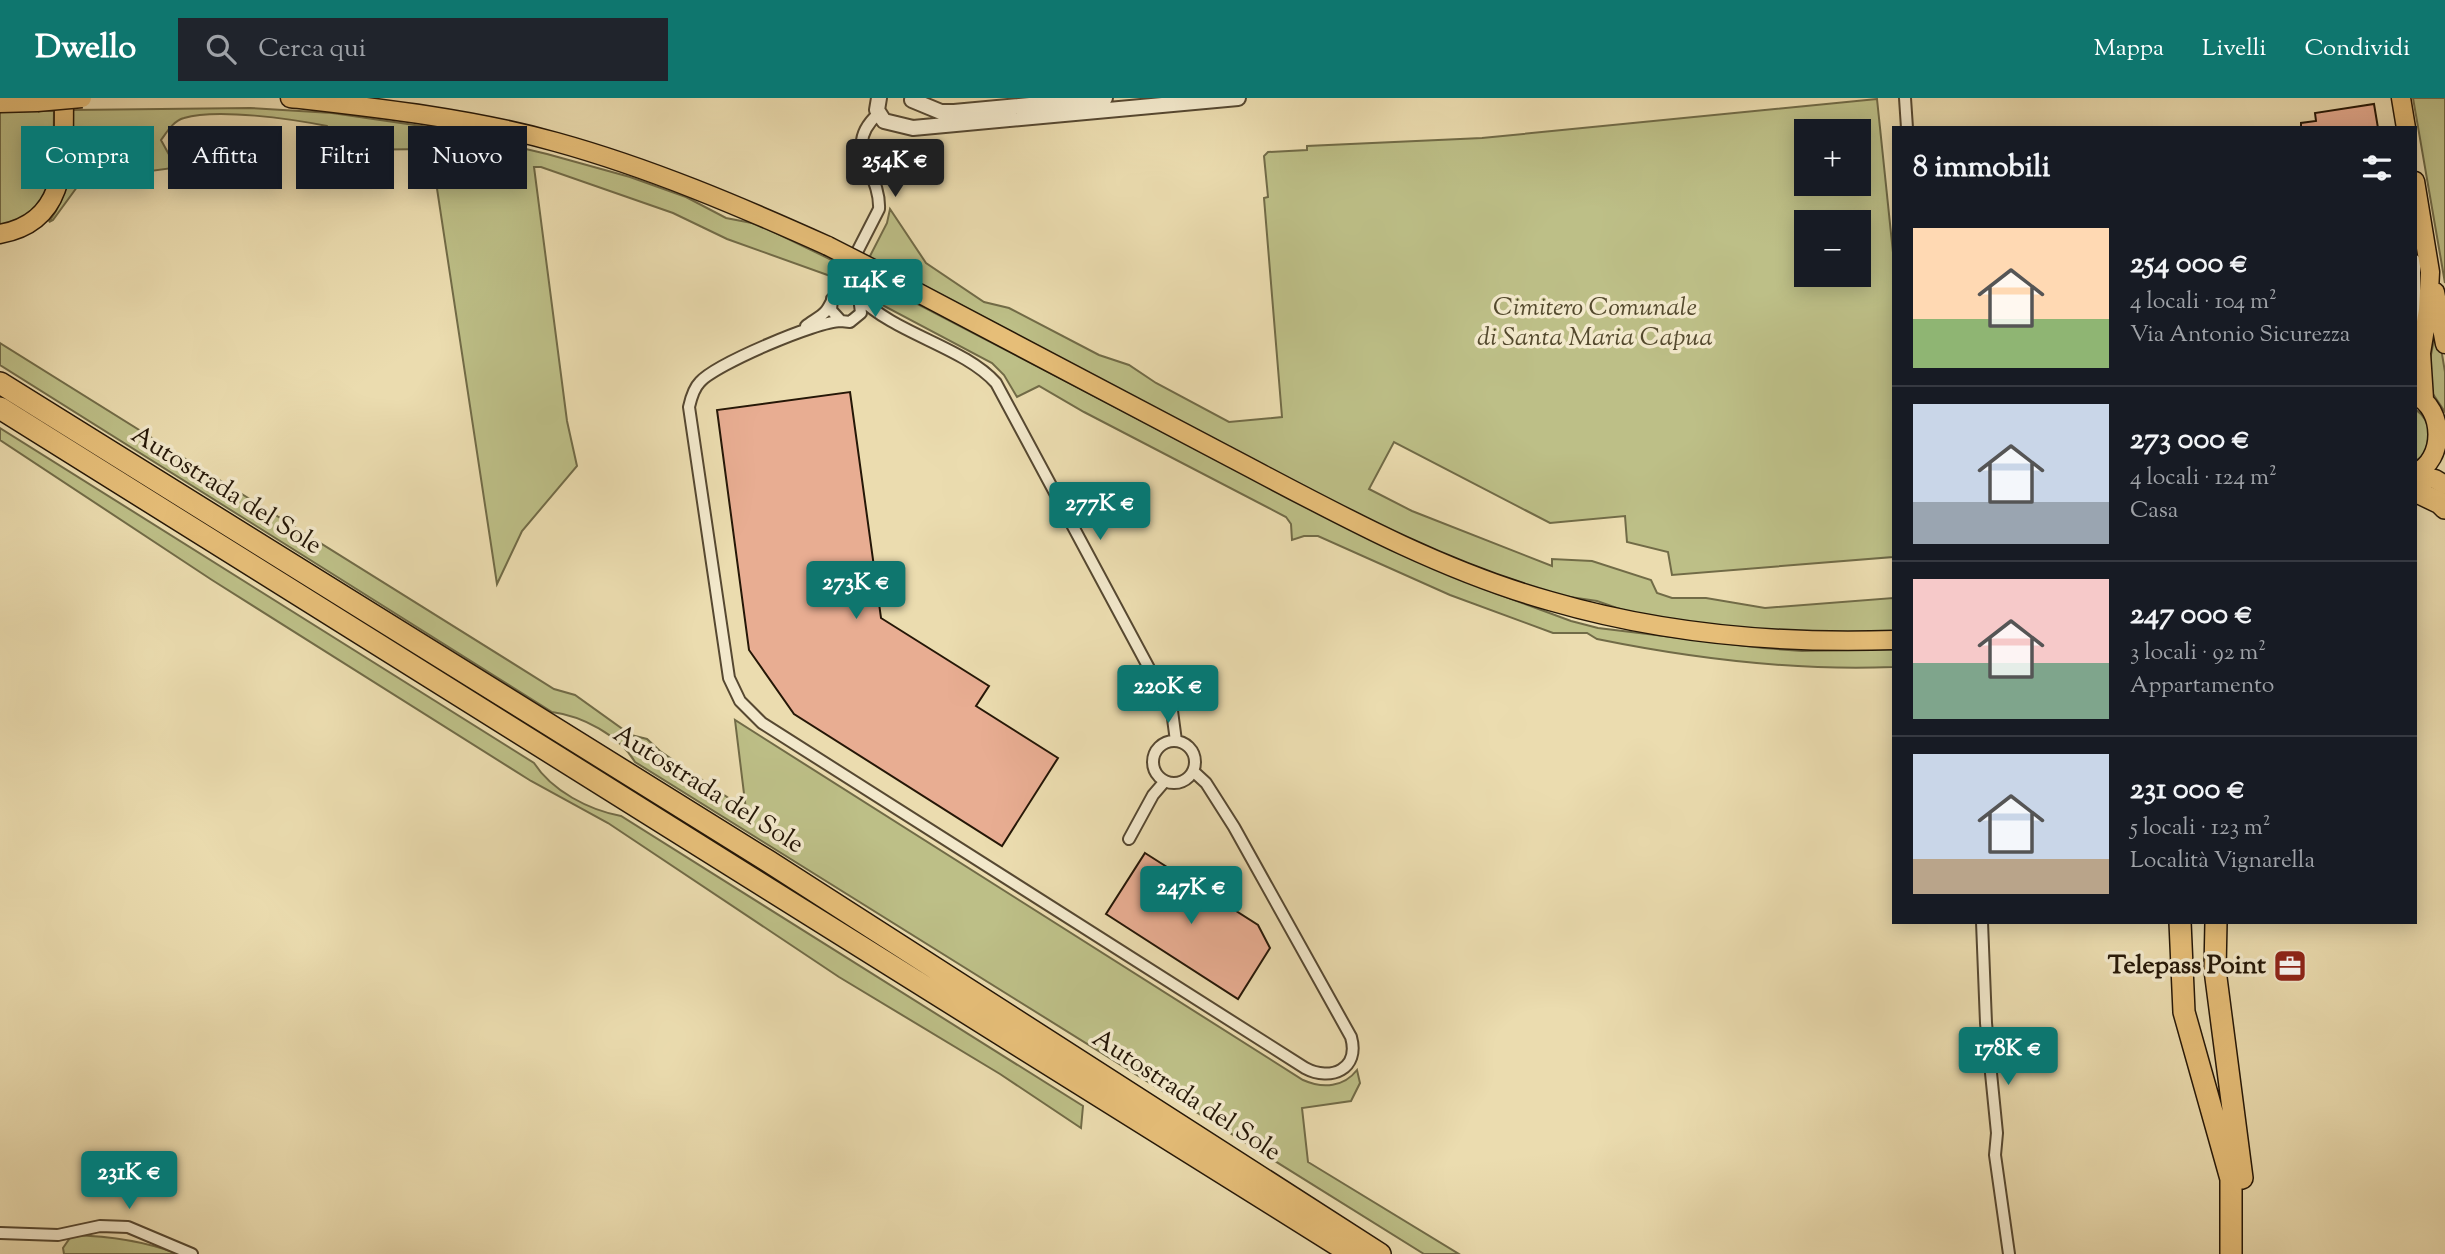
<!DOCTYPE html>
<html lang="it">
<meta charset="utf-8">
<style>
body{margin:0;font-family:"Sorts Mill Goudy",serif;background:#20242c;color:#f1f3f6;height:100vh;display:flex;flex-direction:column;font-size:26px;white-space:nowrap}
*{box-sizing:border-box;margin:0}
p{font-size:23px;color:#9ea1a6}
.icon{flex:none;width:38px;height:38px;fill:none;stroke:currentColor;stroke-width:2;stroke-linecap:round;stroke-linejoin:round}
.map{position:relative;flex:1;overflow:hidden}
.side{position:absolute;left:1892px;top:28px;width:525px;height:798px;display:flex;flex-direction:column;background:#171b24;border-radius:0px;box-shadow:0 4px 18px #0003}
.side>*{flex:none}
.guide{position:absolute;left:21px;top:28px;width:665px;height:63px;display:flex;gap:14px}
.fabs{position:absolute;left:1794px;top:21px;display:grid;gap:14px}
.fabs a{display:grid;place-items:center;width:77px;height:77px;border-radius:0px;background:#171b24;box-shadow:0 4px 18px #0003;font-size:35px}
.price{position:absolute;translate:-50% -60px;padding:0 16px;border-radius:7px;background:#0f766e;color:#fff;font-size:23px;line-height:46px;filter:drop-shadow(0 2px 4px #0008)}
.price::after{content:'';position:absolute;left:50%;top:42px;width:21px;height:16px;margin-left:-10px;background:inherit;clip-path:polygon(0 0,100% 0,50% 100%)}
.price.active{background:#222;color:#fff}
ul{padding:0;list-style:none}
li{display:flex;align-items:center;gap:21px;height:175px;padding:0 21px}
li+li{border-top:2px solid #363941}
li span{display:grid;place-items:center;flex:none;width:196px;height:140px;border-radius:0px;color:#555}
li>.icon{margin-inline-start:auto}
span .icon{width:84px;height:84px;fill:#fffc;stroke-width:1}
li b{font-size:30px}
h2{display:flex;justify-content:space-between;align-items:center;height:84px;padding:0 21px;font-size:30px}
.pill{padding:0 24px;border-radius:0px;background:#171b24;box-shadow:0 4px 18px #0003;font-size:24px;line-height:63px}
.pill.active{background:#0f766e;color:#fff}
header{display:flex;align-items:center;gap:42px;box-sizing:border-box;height:98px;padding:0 35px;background:#0f766e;color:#fff}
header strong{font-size:33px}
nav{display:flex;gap:38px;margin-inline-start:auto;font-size:24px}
.search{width:490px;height:63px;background:#20242c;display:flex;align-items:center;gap:18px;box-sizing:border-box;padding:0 24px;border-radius:0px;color:#9ea1a6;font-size:26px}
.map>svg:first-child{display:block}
.green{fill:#bdbf87;stroke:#716b47;stroke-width:2;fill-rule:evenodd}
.building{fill:#e8ad92;stroke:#251707;stroke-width:2}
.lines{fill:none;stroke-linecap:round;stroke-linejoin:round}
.minor-casing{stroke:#564831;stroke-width:14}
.tertiary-casing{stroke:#564831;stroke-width:18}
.primary-casing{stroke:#251707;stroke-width:21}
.trunk-casing{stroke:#251707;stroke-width:21}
.motorway-casing{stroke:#251707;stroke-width:24}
.minor{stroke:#f2e8cb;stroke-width:10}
.tertiary{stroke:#f2e8cb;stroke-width:14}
.primary{stroke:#e6be78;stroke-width:18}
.trunk{stroke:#e6be78;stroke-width:18}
.motorway{stroke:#e6be78;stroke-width:21}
.trunk-bridge-casing{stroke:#251707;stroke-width:21;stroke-linecap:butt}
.trunk-bridge{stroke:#e6be78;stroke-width:18}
.labels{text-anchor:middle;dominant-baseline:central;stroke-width:7;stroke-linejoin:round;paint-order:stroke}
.park-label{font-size:26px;font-style:italic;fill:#53492d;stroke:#f2e8cb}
.street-label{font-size:26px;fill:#251707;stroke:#f2e8cb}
.poi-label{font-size:26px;font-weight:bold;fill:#251707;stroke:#f2e8cb;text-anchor:end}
</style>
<header>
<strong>Dwello</strong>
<div class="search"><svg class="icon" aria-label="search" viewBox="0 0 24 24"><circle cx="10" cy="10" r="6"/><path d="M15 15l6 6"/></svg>Cerca qui</div>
<nav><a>Mappa</a><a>Livelli</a><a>Condividi</a></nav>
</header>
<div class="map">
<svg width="2445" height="1156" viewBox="0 0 2445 1156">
<rect width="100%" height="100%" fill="#ebdcaf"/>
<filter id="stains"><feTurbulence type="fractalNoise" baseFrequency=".00286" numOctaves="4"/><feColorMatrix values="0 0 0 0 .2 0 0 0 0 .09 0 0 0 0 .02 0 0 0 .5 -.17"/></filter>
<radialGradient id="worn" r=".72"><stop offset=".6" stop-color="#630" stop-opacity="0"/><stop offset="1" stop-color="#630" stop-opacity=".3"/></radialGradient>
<!-- green -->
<path class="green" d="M 2413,0 L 2445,0 L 2445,185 Z
M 1877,1 L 1894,164 L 1893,459 L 1672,477 L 1668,454 L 1627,444 L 1625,418 L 1550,425 L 1394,344 L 1369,391 L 1412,413 L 1552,468 L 1552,461 L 1592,463 L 1651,482 L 1657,495 L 1672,500 L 1706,500 L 1765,510 L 1893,500 L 1893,534 L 1822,537 L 1682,525 L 1637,517 L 1597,503 L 1550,496 L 1454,461 L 1361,419 L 869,160 L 887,125 L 890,111 L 926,165 L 984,204 L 1009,210 L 1099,257 L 1129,267 L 1156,285 L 1229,324 L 1282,319 L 1264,100 L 1268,99 L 1264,58 L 1268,54 L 1307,52 L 1307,48 L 1482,40 ZM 1806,33 L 1858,33 L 1858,86 L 1806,86 ZM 1806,124 L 1858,124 L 1858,177 L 1806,177 Z
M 250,10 L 332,15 L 442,31 L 547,56 L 630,79 L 686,99 L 726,120 L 757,126 L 840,166 L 833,179 L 727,141 L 673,115 L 541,69 L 534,69 L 567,323 L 577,368 L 522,433 L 497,486 L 431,51 L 340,52 L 332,43 L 327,28 C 292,21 217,10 184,20 C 173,23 167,34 161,42 L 172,62 L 173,70 L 91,81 L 80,85 L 53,122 L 49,124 C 74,90 71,52 72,12 Z
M 0,12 L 54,13 C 53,47 58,97 25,120 C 18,125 8,127 0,130 Z
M 860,176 L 1341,427 L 1407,459 L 1482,490 L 1571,523 L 1598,530 L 1763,550 L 1802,553 L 1893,551 L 1893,569 C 1793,573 1695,561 1597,541 L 1587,535 L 1553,535 L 1450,497 L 1318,438 L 1304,438 L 1292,442 L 1291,426 L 1286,419 L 1084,314 L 1039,288 L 1017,299 L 1004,277 L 992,265 L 869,200 L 860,189 Z
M 2437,226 L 2445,274 L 2445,314 L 2429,290 L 2429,267 Z
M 0,245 L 554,591 L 575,597 L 631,637 L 647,641 L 660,653 L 746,712 L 735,622 L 1303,982 C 1323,991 1344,989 1357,972 L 1360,985 L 1351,1003 L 1302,1010 L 1308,1064 L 1459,1156 L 1424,1156 L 635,664 C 619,637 582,618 552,614 L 0,267 Z
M 2415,311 C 2433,324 2438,351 2415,363 Z
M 0,330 L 534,665 C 552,693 589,712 621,718 L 1083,1008 L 1081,1030 L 1000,976 L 839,879 L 608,725 L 531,683 L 212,482 L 0,342 Z
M 72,1137 C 108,1138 145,1143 178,1156 L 64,1156 L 63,1150 Z"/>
<!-- building -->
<path class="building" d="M 2374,6 L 2378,30 L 2301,30 L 2301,25 L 2316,23 L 2315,15 Z
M 850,294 L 881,520 L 989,588 L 976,608 L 1058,660 L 1002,748 L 794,616 L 749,552 L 717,312 Z
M 1145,755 L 1258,827 L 1270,850 L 1238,901 L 1106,816 Z"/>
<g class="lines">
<defs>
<path id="minor" d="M 1905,0 L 1907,30
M 2415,162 L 2415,229
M 835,197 L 879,111 C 881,72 840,51 878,16
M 859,199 C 895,236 964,249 996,285 L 1172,613 L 1176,643
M 841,223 C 817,223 716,266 700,284 C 694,290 691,300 689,309 L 729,580 L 740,603 L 762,625 L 1305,970 C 1331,984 1360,971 1351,939 L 1234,729 L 1206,685 L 1193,673
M 806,228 C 812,223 821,219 826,213 C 833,204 832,196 845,192 L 859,199 L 861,215 L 850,224 L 841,223 L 831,212 L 832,201
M1153 664a21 21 0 1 1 42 0a21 21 0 1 1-42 0Z
M 1129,741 L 1153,697 L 1165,683
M 1982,824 L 1986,925 L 1997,1035 L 1995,1057 L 2009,1156
M 0,1135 L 58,1137 L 100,1128 L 128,1129 L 192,1156"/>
<path id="tertiary" d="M 879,0 L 877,12 L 884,23 L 913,30 L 1238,0
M 912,2 L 941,14 L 954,14 L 1105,0"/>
<path id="primary" d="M 2401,0 L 2406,30
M 2415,83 L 2430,174 L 2428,212 L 2421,255 L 2424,301
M 2435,194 L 2445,246
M 2415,297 C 2445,311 2445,362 2415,375
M 2415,377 L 2435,381 L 2445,387"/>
<path id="trunk" d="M 290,0 C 378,10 470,20 556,44 C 650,70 739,108 828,148
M 0,5 L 37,4
M 0,136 C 71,123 63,56 64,0
M 877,173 C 993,234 1109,295 1224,356 C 1329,411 1435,471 1550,503 C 1663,536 1776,546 1894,542"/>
<path id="motorway" d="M 0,285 L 768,763 L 1380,1156
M 0,310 L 1352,1156
M 2415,393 L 2440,405 L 2445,410
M 2180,824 L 2184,914 L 2231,1081 L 2231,1156
M 2216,824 L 2215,872 L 2242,1080"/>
</defs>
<!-- minor casing -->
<use href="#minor" class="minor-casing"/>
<!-- tertiary casing -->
<use href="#tertiary" class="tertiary-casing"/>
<!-- primary casing -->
<use href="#primary" class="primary-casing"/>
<!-- trunk casing -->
<use href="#trunk" class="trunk-casing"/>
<!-- motorway casing -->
<use href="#motorway" class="motorway-casing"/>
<!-- minor -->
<use href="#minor" class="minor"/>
<!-- tertiary -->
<use href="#tertiary" class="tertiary"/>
<!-- primary -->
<use href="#primary" class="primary"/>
<!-- trunk -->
<use href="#trunk" class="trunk"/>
<!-- motorway -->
<use href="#motorway" class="motorway"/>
<defs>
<path id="trunk-bridge" d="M 37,4 L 82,0
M 828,148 L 877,173"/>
</defs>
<!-- trunk-bridge casing -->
<use href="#trunk-bridge" class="trunk-bridge-casing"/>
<!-- trunk-bridge -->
<use href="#trunk-bridge" class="trunk-bridge"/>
</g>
<!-- icons -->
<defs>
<symbol id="office-square" viewBox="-11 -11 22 22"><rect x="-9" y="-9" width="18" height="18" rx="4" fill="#8f2418" stroke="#f2e8cb"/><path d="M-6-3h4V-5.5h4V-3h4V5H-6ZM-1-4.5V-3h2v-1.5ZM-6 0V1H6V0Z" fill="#fff"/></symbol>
</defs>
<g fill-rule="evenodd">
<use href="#office-square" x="2271" y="849" width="38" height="38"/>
</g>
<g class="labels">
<!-- park labels -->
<g class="park-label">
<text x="1595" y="210">Cimitero Comunale<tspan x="1595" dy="30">di Santa Maria Capua</tspan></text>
</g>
<!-- street labels -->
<g class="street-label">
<text transform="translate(226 393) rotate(32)">Autostrada del Sole</text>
<text transform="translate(708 692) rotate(32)">Autostrada del Sole</text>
<text transform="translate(1186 998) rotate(33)">Autostrada del Sole</text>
</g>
<!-- poi labels -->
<g class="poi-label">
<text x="2266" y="868">Telepass Point</text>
</g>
</g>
<rect width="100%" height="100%" filter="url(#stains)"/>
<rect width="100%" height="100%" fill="url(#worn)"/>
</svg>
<div class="fabs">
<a>+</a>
<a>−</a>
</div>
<b class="price active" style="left:895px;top:101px">254K €</b>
<b class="price" style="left:875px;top:221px">114K €</b>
<b class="price" style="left:1100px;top:444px">277K €</b>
<b class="price" style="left:856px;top:523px">273K €</b>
<b class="price" style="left:1168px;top:627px">220K €</b>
<b class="price" style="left:1191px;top:828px">247K €</b>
<b class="price" style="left:2008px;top:989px">178K €</b>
<b class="price" style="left:129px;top:1113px">231K €</b>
<div class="guide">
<a class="pill active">Compra</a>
<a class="pill">Affitta</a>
<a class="pill">Filtri</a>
<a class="pill">Nuovo</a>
</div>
<section class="side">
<h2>8 immobili<svg class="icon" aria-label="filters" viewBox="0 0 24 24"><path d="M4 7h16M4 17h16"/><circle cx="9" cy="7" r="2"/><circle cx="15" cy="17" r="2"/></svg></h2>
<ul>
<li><span style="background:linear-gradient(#ffd9b3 65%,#8fb573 0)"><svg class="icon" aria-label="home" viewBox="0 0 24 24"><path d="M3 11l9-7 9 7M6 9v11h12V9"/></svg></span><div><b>254 000 €</b><p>4 locali · 104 m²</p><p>Via Antonio Sicurezza</p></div></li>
<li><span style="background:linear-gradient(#c9d6e8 70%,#9aa5b1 0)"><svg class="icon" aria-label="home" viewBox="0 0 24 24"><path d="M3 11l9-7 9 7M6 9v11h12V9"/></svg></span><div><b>273 000 €</b><p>4 locali · 124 m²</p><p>Casa</p></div></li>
<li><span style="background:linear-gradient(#f6c9c9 60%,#7fa58c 0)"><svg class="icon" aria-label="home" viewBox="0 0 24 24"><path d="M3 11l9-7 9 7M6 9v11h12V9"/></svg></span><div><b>247 000 €</b><p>3 locali · 92 m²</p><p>Appartamento</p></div></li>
<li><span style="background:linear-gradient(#c9d6e8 75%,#b9a48a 0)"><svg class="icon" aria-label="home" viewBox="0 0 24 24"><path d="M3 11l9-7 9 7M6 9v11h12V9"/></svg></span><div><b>231 000 €</b><p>5 locali · 123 m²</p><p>Località Vignarella</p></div></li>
</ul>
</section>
</div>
